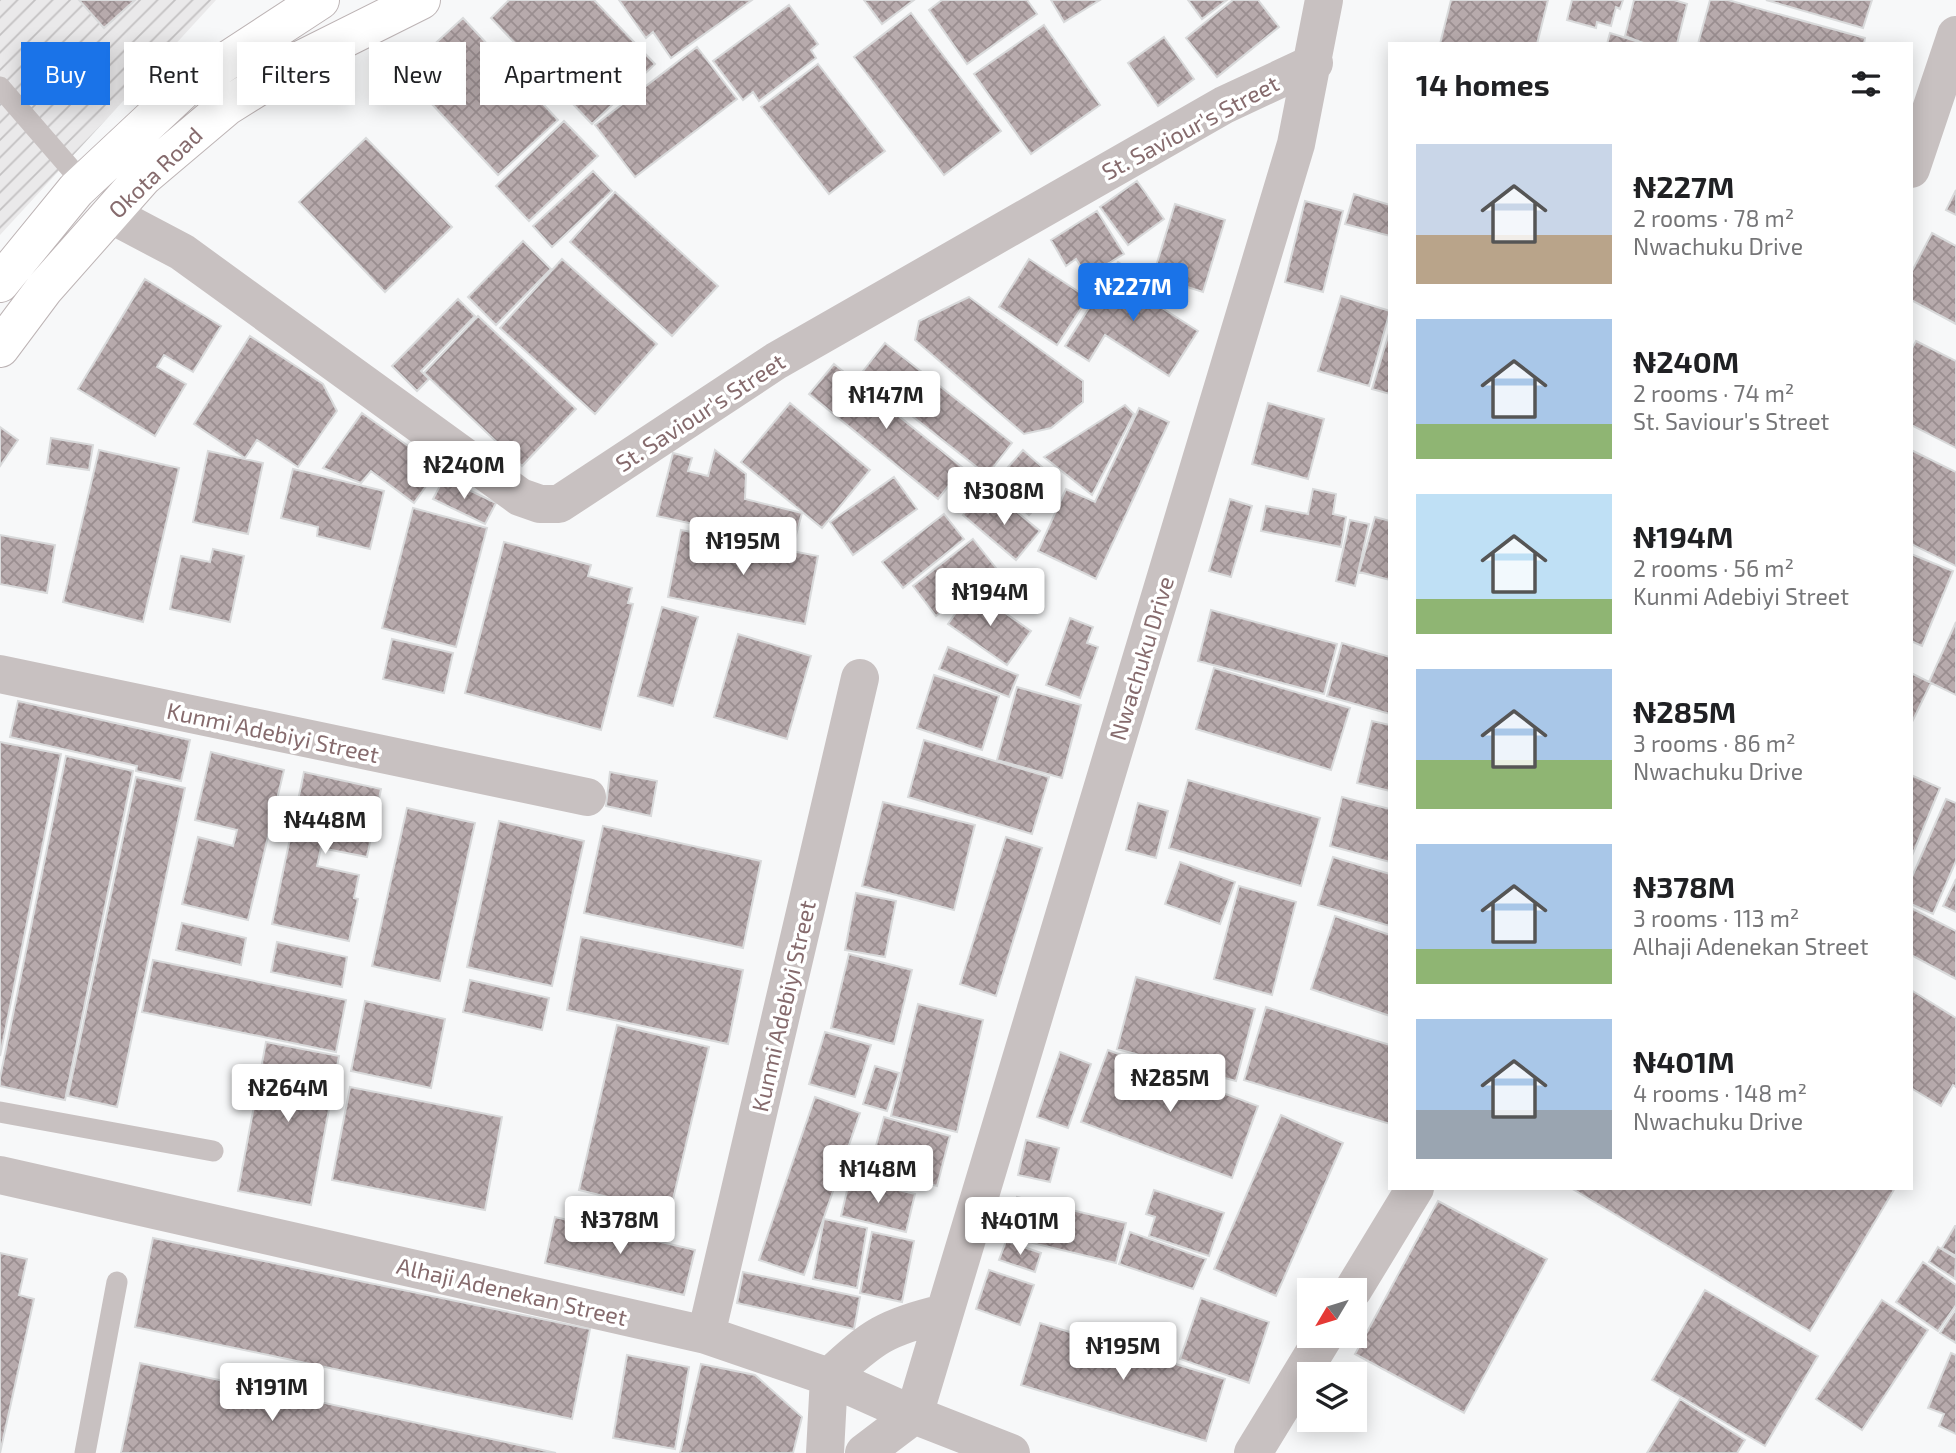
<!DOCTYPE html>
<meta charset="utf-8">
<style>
body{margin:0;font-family:"Exo 2",sans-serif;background:#f2f2f2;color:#202124;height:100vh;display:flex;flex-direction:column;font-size:26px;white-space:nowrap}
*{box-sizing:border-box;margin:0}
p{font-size:23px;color:#757577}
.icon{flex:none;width:38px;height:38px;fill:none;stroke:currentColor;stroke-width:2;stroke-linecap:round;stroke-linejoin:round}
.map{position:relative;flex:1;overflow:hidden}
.side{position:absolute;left:1388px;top:42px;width:525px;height:1148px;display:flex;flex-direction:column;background:#fff;border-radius:0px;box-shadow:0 4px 18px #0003}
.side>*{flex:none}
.guide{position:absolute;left:21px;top:42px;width:665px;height:63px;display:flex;gap:14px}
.needle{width:46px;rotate:232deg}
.tools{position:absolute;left:1297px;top:1278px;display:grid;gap:14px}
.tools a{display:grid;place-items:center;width:70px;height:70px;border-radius:0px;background:#fff;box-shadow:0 4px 18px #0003;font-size:35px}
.price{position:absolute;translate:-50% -60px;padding:0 16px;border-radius:7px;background:#fff;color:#222;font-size:23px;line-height:46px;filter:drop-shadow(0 2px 4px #0008)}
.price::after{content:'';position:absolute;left:50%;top:42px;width:21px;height:16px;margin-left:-10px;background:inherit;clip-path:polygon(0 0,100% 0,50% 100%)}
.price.current{background:#1a73e8;color:#fff}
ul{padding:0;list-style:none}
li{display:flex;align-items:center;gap:21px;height:175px;padding:0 28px}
li span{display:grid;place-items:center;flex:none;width:196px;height:140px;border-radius:0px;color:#555}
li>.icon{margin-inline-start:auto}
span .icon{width:84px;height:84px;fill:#fffc;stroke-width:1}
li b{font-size:30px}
h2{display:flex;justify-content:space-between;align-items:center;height:84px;padding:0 28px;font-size:30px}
.pill{padding:0 24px;border-radius:0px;background:#fff;box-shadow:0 4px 18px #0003;font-size:24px;line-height:63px}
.pill.current{background:#1a73e8;color:#fff}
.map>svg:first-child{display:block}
.industrial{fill:url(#industrial-furrows)}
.building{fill:url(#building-cross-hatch);stroke:#d9dadb;stroke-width:2}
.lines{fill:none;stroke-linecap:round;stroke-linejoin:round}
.primary-casing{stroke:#bdb4b5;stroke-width:40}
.lane{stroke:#c8c1c1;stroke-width:21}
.street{stroke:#c8c1c1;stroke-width:38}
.primary{stroke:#fff;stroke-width:38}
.labels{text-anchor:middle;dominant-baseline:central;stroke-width:7;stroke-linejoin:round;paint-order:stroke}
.street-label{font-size:23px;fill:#866b6d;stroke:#fff}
</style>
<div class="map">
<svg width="1956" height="1453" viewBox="0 0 1956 1453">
<defs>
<pattern id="industrial-furrows" width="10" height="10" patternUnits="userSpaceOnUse" patternTransform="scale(1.75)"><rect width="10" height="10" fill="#eae9ea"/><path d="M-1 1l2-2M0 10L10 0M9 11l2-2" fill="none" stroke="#c3c1c2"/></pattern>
<pattern id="building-cross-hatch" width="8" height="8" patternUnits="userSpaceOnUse" patternTransform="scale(1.75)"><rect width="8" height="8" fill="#b7aaac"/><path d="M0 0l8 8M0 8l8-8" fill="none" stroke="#9a8e90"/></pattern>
</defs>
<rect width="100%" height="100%" fill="#f7f8f9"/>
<!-- industrial -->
<path class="industrial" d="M 0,0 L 216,0 L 0,235 Z"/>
<!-- building -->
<path class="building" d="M 79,0 L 135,0 L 104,28 Z
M 509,0 L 594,0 L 655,64 L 592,124 L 491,18 Z
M 619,0 L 752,0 L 671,58 L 653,32 L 646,38 Z
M 864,0 L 914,0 L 882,24 Z
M 942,0 L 1027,0 L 1037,14 L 967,64 L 929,10 Z
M 1051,0 L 1100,0 L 1064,22 Z
M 1188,0 L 1227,0 L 1202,19 Z
M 1233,0 L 1258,0 L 1279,27 L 1217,77 L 1186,38 Z
M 1451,0 L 1548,0 L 1537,44 L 1440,44 Z
M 1572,0 L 1623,0 L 1620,9 L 1616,7 L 1611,26 L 1597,22 L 1596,28 L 1567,20 Z
M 1634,0 L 1674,0 L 1687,4 L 1677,44 L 1646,44 L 1625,36 Z
M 1710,0 L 1728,0 L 1865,38 L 1864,44 L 1698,44 Z
M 1766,0 L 1872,0 L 1863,28 Z
M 789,5 L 818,44 L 811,50 L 816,58 L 759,101 L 753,92 L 743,100 L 713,61 Z
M 911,13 L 1001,131 L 944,175 L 854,57 Z
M 463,18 L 558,120 L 498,175 L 403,73 Z
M 1044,25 L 1100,105 L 1031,154 L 974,74 Z
M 1610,33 L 1642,43 L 1642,44 L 1607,44 Z
M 1164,37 L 1194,79 L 1158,106 L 1128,63 Z
M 697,47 L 737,99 L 635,177 L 595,125 Z
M 818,64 L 885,151 L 829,194 L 761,107 Z
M 564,121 L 598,156 L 529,221 L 496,186 Z
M 366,138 L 452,227 L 385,292 L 299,202 Z
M 593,171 L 612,191 L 552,247 L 533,226 Z
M 1137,181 L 1164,219 L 1128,245 L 1100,207 Z
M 1956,190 L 1956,215 L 1946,210 Z
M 615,192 L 718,286 L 672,336 L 570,242 Z
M 1354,194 L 1390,205 L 1390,236 L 1345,224 Z
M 1305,201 L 1343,211 L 1323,292 L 1285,282 Z
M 1175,204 L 1225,220 L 1203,292 L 1153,276 Z
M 1097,211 L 1124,254 L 1087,276 L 1076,259 L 1066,266 L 1051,240 Z
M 1932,233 L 1956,246 L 1956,324 L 1911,300 L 1911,273 Z
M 523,241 L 551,269 L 496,325 L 468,297 Z
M 562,259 L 657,344 L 595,414 L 500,328 Z
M 1029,259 L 1088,298 L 1057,345 L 999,307 Z
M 1118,262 L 1159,287 L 1151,301 L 1198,331 L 1169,376 L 1105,335 L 1089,361 L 1065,346 Z
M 145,279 L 221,326 L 193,372 L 164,355 L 157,367 L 186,384 L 155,436 L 78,389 Z
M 1341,296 L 1390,311 L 1369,386 L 1318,371 Z
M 969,297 L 1083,381 L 1083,402 L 1051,428 L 1024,434 L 915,340 L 919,321 Z
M 458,299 L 475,316 L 421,371 L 429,379 L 417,391 L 392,366 Z
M 478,316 L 576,409 L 522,466 L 424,373 Z
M 1390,330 L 1390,394 L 1372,389 Z
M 250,336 L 323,384 L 337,411 L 298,467 L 257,440 L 245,458 L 194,424 Z
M 1916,341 L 1956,361 L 1956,448 L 1911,425 L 1911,350 Z
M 885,343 L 1012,443 L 987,475 L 860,375 Z
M 834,364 L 963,468 L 938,499 L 809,394 Z
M 790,403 L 870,470 L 822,528 L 741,462 Z
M 1268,403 L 1324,419 L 1308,479 L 1252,464 Z
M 1125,405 L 1134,414 L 1092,495 L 1044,457 Z
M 1139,408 L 1169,422 L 1096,579 L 1038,551 L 1066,489 L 1095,502 Z
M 362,413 L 439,468 L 414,503 L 371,471 L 361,483 L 323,468 Z
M 0,427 L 18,440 L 0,466 Z
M 51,438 L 93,445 L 89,470 L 47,464 Z
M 99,450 L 179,468 L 143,622 L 63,602 Z
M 715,450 L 746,474 L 745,499 L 802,513 L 793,546 L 657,516 L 673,453 L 692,458 L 688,471 L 708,476 Z
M 1023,450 L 1059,482 L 1029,515 L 993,484 Z
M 1911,450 L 1956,472 L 1956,566 L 1911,544 Z
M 208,451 L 263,463 L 248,534 L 193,522 Z
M 293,469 L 384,491 L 370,549 L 317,536 L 318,527 L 281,518 Z
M 894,477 L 917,509 L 853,555 L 830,522 Z
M 444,478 L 496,503 L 485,524 L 433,499 Z
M 1313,489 L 1336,494 L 1333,514 L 1346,517 L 1341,547 L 1261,531 L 1266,506 L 1308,514 Z
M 1000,498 L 1040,531 L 1016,560 L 963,515 L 974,501 L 988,513 Z
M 1230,499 L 1252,506 L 1231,577 L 1209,571 Z
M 413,508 L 487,528 L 456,647 L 382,628 Z
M 944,514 L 964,539 L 903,588 L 882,562 Z
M 1375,517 L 1390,521 L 1390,580 L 1359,572 Z
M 1350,520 L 1369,524 L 1355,586 L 1336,581 Z
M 681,530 L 818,556 L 805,624 L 668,597 Z
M 0,535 L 55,545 L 47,593 L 0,584 Z
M 973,539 L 996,568 L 936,616 L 913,586 Z
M 504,542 L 591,565 L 588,576 L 632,588 L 628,603 L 633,604 L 601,730 L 465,693 Z
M 213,549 L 244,556 L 230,622 L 170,609 L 181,556 L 210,562 Z
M 1911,554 L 1953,571 L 1922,646 L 1911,641 Z
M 972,590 L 1031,631 L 1007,665 L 948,624 Z
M 662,607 L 698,617 L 673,706 L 638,696 Z
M 1211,610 L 1337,644 L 1324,694 L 1198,661 Z
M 1070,618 L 1093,627 L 1087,643 L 1098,647 L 1080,698 L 1046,685 Z
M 1956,622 L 1956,695 L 1929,682 Z
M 738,634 L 811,656 L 787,739 L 714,717 Z
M 392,639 L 453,653 L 444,693 L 383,679 Z
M 1342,643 L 1390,657 L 1390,714 L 1327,696 Z
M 948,647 L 1018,675 L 1009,697 L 939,669 Z
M 1214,668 L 1350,708 L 1331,770 L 1196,729 Z
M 1911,673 L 1931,683 L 1911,724 Z
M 934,675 L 999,696 L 982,750 L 917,728 Z
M 1017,687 L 1081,705 L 1062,778 L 997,760 Z
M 18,701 L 190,740 L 181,781 L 136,771 L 137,766 L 10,737 Z
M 1372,721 L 1390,725 L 1390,791 L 1357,783 Z
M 924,740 L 1049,777 L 1032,834 L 908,797 Z
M 0,742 L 61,754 L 0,1056 Z
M 211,752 L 284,770 L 248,920 L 182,904 L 198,837 L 233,846 L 237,830 L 195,820 Z
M 66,756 L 133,771 L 65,1100 L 0,1086 L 0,1078 Z
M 304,772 L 381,789 L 367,857 L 321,848 L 317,866 L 359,875 L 354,898 L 358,899 L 349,941 L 272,924 Z
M 610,772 L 657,781 L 651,816 L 606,806 Z
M 1911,775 L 1940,788 L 1911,858 Z
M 136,777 L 185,788 L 117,1107 L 68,1096 Z
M 1188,780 L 1320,818 L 1301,886 L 1169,848 Z
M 1342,797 L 1390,809 L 1390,862 L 1330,846 Z
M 1946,799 L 1956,803 L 1956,861 L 1933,914 L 1911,904 L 1911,879 Z
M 883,802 L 975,825 L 954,910 L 862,886 Z
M 1138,803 L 1168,811 L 1156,858 L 1126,850 Z
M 407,808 L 475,823 L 440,981 L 372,966 Z
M 499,821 L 584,841 L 552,986 L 467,967 Z
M 603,826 L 761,861 L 743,948 L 584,913 Z
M 1006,837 L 1042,848 L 996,996 L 960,984 Z
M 1333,857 L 1390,874 L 1390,926 L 1318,905 Z
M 1180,862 L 1235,882 L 1220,924 L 1165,904 Z
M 1956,879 L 1956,912 L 1943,906 Z
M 1239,886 L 1296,902 L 1272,995 L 1214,979 Z
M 856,893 L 896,901 L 885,957 L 845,950 Z
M 1911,908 L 1956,931 L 1956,979 L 1911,955 Z
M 1335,916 L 1390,935 L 1390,1016 L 1311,989 Z
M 182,923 L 246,938 L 241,965 L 176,950 Z
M 581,937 L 743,970 L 728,1044 L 567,1010 Z
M 277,942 L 347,957 L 342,987 L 271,972 Z
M 849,954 L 912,970 L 894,1044 L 831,1028 Z
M 153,960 L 346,1000 L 336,1052 L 142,1012 Z
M 1136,977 L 1255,1009 L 1236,1081 L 1117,1049 Z
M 470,980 L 549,998 L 542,1030 L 463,1012 Z
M 1911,990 L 1956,1018 L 1956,1087 L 1953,1085 L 1941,1106 L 1911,1088 Z
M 365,1001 L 445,1019 L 431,1088 L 351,1071 Z
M 918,1004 L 983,1020 L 957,1132 L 891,1116 Z
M 1266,1007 L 1390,1045 L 1390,1124 L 1244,1080 Z
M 617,1025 L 709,1047 L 670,1212 L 579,1190 Z
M 825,1032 L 871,1045 L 855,1097 L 809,1084 Z
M 266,1042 L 339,1056 L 311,1205 L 238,1191 Z
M 1108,1050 L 1258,1106 L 1232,1178 L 1081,1122 Z
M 1060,1052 L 1091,1064 L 1068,1128 L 1037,1117 Z
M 875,1066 L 899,1073 L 887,1111 L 863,1104 Z
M 350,1087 L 502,1117 L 485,1210 L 332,1180 Z
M 815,1097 L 860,1113 L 804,1275 L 759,1260 Z
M 1281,1115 L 1343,1143 L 1276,1296 L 1214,1269 Z
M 884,1117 L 950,1136 L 937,1186 L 870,1167 Z
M 1026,1140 L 1059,1148 L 1050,1182 L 1018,1175 Z
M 850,1178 L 915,1194 L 906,1232 L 841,1216 Z
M 1571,1188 L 1895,1188 L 1810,1331 Z
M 1154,1190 L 1224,1213 L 1209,1256 L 1149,1236 L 1155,1217 L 1146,1214 Z
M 1017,1197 L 1126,1223 L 1116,1263 L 1008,1237 Z
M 1438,1201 L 1547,1259 L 1464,1413 L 1355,1354 Z
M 555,1217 L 695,1250 L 684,1295 L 545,1263 Z
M 824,1219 L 867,1228 L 857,1288 L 813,1279 Z
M 1955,1226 L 1956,1226 L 1956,1256 L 1942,1248 Z
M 872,1232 L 914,1241 L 902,1302 L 860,1293 Z
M 1130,1232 L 1206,1259 L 1193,1289 L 1119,1264 Z
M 153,1238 L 590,1329 L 572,1419 L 135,1327 Z
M 1006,1241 L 1041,1253 L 1035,1272 L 999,1260 Z
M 1938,1247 L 1956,1258 L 1955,1279 L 1929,1262 Z
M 0,1253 L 27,1259 L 19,1295 L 34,1299 L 0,1453 Z
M 1923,1262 L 1956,1285 L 1956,1305 L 1938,1331 L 1896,1302 Z
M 989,1270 L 1034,1285 L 1020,1325 L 976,1309 Z
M 743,1272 L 860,1297 L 854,1329 L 737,1303 Z
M 1705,1290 L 1818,1356 L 1765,1446 L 1652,1380 Z
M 1201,1298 L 1269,1322 L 1249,1383 L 1180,1359 Z
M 1882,1300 L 1928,1330 L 1862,1430 L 1816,1399 Z
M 1956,1309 L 1956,1343 L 1940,1333 Z
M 1040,1323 L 1225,1379 L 1206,1441 L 1021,1385 Z
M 1951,1353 L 1956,1355 L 1956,1434 L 1939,1426 L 1944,1414 L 1928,1408 Z
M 627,1355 L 689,1367 L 675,1449 L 613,1438 Z
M 140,1363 L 556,1453 L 121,1453 Z
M 701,1364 L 755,1375 L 802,1417 L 793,1453 L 680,1453 Z
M 1680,1399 L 1745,1440 L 1737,1453 L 1647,1453 Z"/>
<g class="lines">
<defs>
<path id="primary" d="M 0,283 L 76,190 L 184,89 L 320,0
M 0,348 L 44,289 L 143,177 L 227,106 L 301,60 L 421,0"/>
</defs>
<!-- primary casing -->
<use href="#primary" class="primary-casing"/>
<!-- lane -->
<path class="lane" d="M 0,87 L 84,184
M 0,1112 L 213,1151
M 85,1453 L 117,1282"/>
<!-- street -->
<path class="street" d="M 1911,169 L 1956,35
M 110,214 L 182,252 L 520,497 L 540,504 L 559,504 L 776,361 L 1224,105 L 1314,63
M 0,674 L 587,797
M 0,1175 L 706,1335 L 829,1377 L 914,1415 L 1011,1453
M 1353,1290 L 1415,1188
M 706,1335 L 860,678
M 829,1377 C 874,1335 885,1328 944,1313
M 914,1415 L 1296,144 L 1324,0
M 825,1453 L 829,1377
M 864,1453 L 914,1415
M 1253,1453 L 1325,1335"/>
<!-- primary -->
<use href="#primary" class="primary"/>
</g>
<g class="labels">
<!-- street labels -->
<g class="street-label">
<text transform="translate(1190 127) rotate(-28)">St. Saviour's Street</text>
<text transform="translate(155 172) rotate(-44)">Okota Road</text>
<text transform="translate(700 412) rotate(-33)">St. Saviour's Street</text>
<text transform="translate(1141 658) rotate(-73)">Nwachuku Drive</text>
<text transform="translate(273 732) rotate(12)">Kunmi Adebiyi Street</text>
<text transform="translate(783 1006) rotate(-77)">Kunmi Adebiyi Street</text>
<text transform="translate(512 1291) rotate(13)">Alhaji Adenekan Street</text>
</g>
</g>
</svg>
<div class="tools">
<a><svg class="needle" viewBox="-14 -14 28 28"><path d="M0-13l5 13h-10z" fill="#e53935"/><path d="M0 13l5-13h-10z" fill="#757577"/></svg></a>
<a><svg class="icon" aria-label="layers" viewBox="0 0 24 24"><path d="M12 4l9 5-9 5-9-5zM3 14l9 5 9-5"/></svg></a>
</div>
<b class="price current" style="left:1133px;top:323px">₦227M</b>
<b class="price" style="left:886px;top:431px">₦147M</b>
<b class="price" style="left:464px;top:501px">₦240M</b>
<b class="price" style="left:1004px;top:527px">₦308M</b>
<b class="price" style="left:743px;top:577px">₦195M</b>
<b class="price" style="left:990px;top:628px">₦194M</b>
<b class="price" style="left:325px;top:856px">₦448M</b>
<b class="price" style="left:1170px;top:1114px">₦285M</b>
<b class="price" style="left:288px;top:1124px">₦264M</b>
<b class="price" style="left:878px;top:1205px">₦148M</b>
<b class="price" style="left:620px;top:1256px">₦378M</b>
<b class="price" style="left:1020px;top:1257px">₦401M</b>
<b class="price" style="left:1123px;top:1382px">₦195M</b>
<b class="price" style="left:272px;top:1423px">₦191M</b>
<div class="guide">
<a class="pill current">Buy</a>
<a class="pill">Rent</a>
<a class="pill">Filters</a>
<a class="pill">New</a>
<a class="pill">Apartment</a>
</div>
<section class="side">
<h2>14 homes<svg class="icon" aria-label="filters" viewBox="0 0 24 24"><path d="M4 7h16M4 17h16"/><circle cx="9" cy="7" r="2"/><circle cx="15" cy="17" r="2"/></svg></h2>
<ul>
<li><span style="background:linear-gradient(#c9d6e8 65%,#b9a48a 0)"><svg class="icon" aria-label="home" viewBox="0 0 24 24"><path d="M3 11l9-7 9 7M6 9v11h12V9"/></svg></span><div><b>₦227M</b><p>2 rooms · 78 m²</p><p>Nwachuku Drive</p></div></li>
<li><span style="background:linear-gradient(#a9c7e8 75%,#8fb573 0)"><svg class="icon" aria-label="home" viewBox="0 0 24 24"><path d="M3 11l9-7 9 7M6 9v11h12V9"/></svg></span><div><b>₦240M</b><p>2 rooms · 74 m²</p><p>St. Saviour's Street</p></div></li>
<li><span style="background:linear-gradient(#bfe0f5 75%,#8fb573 0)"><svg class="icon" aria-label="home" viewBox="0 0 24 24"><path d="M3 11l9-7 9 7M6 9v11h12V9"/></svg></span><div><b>₦194M</b><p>2 rooms · 56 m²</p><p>Kunmi Adebiyi Street</p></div></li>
<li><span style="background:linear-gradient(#a9c7e8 65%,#8fb573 0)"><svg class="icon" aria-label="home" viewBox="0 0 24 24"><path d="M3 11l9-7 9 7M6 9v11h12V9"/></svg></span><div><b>₦285M</b><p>3 rooms · 86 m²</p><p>Nwachuku Drive</p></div></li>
<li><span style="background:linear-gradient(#a9c7e8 75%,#8fb573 0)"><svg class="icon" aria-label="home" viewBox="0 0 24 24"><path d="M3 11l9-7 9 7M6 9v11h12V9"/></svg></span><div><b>₦378M</b><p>3 rooms · 113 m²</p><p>Alhaji Adenekan Street</p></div></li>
<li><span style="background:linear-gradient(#a9c7e8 65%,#9aa5b1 0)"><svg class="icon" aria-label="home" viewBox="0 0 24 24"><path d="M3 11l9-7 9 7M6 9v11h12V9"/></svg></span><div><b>₦401M</b><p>4 rooms · 148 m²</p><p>Nwachuku Drive</p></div></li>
</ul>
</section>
</div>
